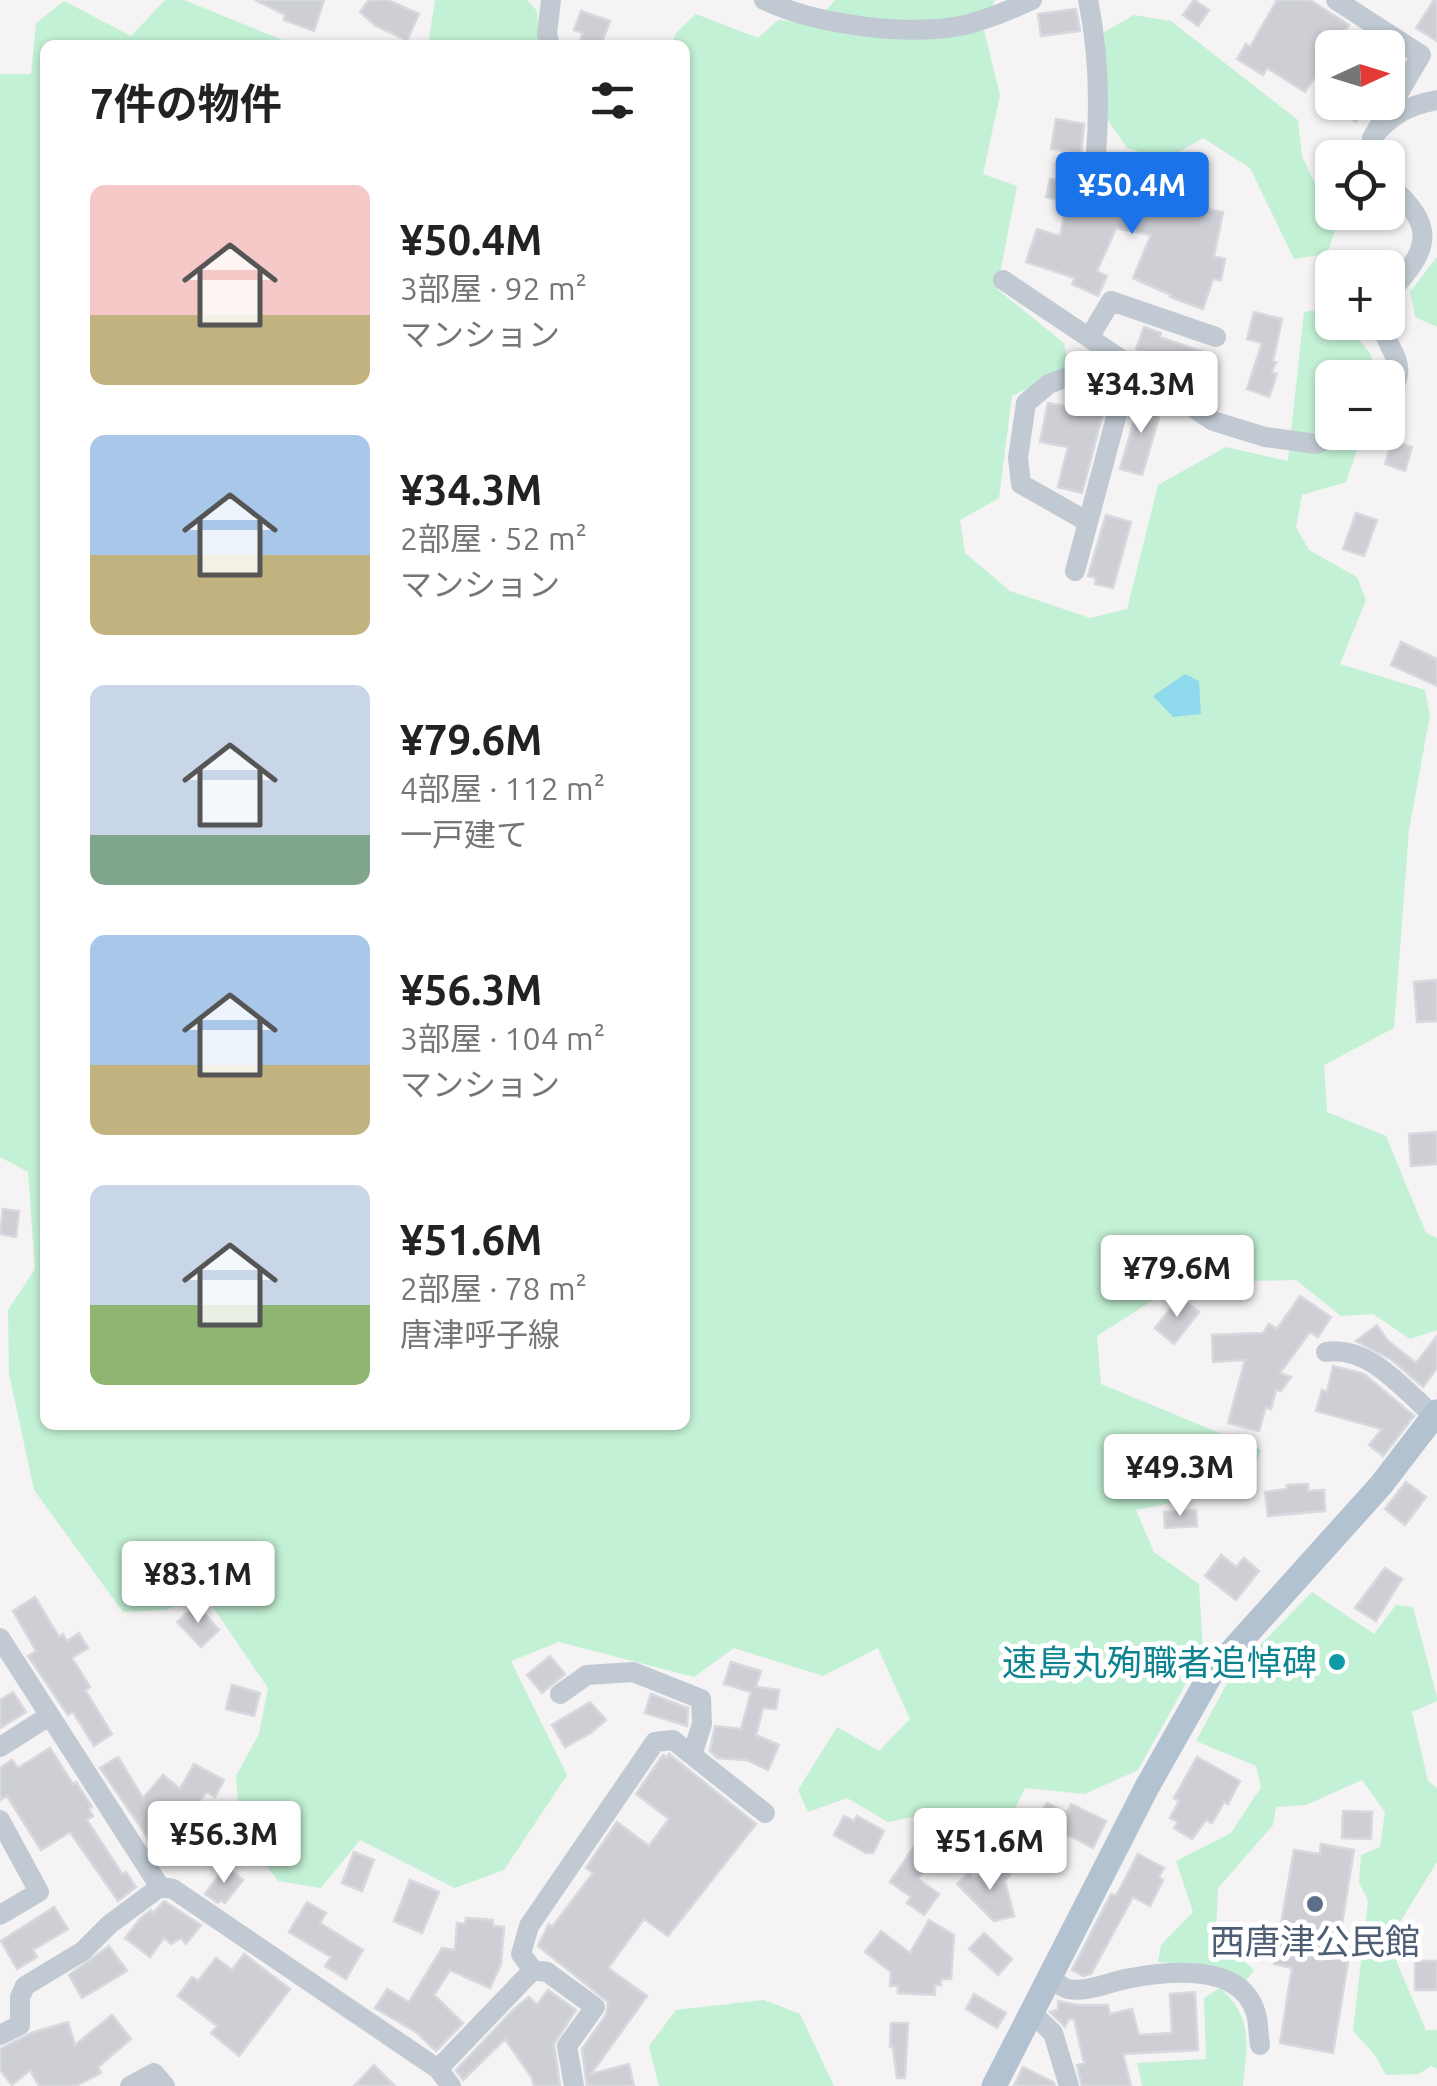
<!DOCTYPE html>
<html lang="ja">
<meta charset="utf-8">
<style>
body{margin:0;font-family:Ubuntu,"Noto Sans JP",sans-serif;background:#f2f2f2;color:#222;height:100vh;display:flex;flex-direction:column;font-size:38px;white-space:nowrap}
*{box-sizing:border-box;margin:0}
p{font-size:32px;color:#767676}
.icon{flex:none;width:55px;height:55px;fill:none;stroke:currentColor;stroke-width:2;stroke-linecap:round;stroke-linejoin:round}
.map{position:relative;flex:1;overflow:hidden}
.sheet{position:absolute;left:40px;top:40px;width:650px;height:1390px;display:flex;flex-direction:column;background:#fff;border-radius:15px;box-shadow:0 2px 8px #0004}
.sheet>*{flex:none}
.needle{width:65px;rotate:86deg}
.fabs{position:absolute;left:1315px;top:30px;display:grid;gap:20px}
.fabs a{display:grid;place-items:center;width:90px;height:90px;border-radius:15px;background:#fff;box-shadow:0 2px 8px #0004;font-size:50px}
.price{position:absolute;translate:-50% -85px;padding:0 22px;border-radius:10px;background:#fff;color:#222;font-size:32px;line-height:65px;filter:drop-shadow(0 2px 5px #0008)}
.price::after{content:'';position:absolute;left:50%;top:60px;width:30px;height:22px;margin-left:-15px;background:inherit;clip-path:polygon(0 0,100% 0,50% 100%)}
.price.active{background:#1a73e8;color:#fff}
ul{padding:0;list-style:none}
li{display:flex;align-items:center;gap:30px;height:250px;padding:0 50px}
li span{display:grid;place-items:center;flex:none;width:280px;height:200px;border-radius:15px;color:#555}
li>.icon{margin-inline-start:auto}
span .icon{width:120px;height:120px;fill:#fffc;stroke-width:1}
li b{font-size:42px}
h2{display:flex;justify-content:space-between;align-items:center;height:120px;padding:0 50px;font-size:42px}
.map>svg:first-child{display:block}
.green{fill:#c3f1d5}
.water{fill:#90daee}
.building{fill:#cdcfd5;stroke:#d7d9de;stroke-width:2.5}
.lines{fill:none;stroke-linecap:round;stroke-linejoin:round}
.minor{stroke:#c1cad2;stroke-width:20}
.major{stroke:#b3c2d1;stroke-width:25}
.culture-dot{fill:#0f9aa8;stroke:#fff;stroke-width:4}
.service-dot{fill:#5c6f8a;stroke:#fff;stroke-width:4}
.labels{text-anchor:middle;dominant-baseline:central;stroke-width:10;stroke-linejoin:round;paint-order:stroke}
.culture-label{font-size:35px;fill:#0d838f;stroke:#fff;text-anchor:end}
.service-label{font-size:35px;fill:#4e5e75;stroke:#fff}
</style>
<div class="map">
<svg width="1437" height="2086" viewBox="0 0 1437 2086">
<rect width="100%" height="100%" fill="#f5f3f3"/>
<!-- green -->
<path class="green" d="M 165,0 L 184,0 L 295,45 L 45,45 L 45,1425 L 685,1425 L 685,45 L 671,45 L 676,33 L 696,14 L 758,38 L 778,20 L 814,24 L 835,0 L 995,0 L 983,26 L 1000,95 L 983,174 L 1017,186 L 997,289 L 1064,343 L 1068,369 L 1012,396 L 999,498 L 960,520 L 965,553 L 1010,591 L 1090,618 L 1127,609 L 1158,485 L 1226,447 L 1288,461 L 1304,312 L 1332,307 L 1332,322 L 1346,323 L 1370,353 L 1378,377 L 1332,378 L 1332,432 L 1363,433 L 1346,482 L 1302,495 L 1296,527 L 1309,550 L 1357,577 L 1366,600 L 1340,664 L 1425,690 L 1430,715 L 1409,830 L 1394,1028 L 1324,1065 L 1327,1112 L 1386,1136 L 1426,1233 L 1437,1238 L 1437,1330 L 1410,1339 L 1373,1314 L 1341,1316 L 1296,1280 L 1180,1283 L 1097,1336 L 1101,1384 L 1261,1450 L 1248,1487 L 1136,1510 L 1154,1552 L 1199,1584 L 1203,1653 L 1138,1770 L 1085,1794 L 1025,1788 L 1010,1819 L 971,1853 L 929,1814 L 888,1822 L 847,1798 L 808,1812 L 798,1790 L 837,1727 L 879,1751 L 910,1719 L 878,1648 L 823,1676 L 734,1648 L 694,1677 L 559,1642 L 511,1661 L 567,1775 L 504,1870 L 455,1888 L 360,1840 L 321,1888 L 278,1881 L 240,1830 L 236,1776 L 259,1734 L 268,1688 L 204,1594 L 166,1610 L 123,1612 L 34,1490 L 9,1374 L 8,1310 L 35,1269 L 28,1172 L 0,1157 L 0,74 L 31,74 L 36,23 L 64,1 L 131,36 Z
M 435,0 L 527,0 L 537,11 L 539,45 L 428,45 Z
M 1134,15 L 1171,21 L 1298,120 L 1302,156 L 1336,228 L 1327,254 L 1294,259 L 1250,168 L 1203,138 L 1165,160 L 1127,148 L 1107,119 L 1104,32 Z
M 1437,257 L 1437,327 L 1415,317 L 1410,292 Z
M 1312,1592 L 1374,1634 L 1396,1605 L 1413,1607 L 1437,1697 L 1437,1701 L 1412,1712 L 1428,1781 L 1437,1788 L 1437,1862 L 1398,1925 L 1397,1963 L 1426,2030 L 1437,2030 L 1437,2069 L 1431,2066 L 1419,2074 L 1386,2075 L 1375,2055 L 1353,2031 L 1368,1901 L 1359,1882 L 1361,1855 L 1380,1847 L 1385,1812 L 1362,1780 L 1306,1805 L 1276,1807 L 1273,1825 L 1218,1888 L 1216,1934 L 1254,1970 L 1246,1981 L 1203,1964 L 1158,1962 L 1161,1945 L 1193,1912 L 1176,1861 L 1231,1833 L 1261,1787 L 1256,1766 L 1196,1741 L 1232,1674 Z
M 1220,1988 C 1254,2018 1247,2045 1243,2086 L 1142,2086 L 1137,2063 L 1206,2059 L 1204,1998 Z
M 764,2000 L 800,2014 L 834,2086 L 659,2086 L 649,2046 L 676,2010 Z"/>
<!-- water -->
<path class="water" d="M 1185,674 L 1199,681 L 1201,714 L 1173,717 L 1153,696 Z"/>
<!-- building -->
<path class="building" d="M 255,0 L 324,0 L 314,31 L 284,20 L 285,15 Z
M 369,0 L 388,0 L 419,14 L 407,40 L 376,26 L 360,12 Z
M 1194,0 L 1209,10 L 1198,26 L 1183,15 Z
M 1277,0 L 1310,0 L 1349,25 L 1305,92 L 1267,68 L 1263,75 L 1237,59 L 1246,44 L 1250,47 Z
M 1434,0 L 1437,0 L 1437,41 L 1416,28 Z
M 1076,9 L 1080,31 L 1041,36 L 1038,14 Z
M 581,11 L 610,21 L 601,45 L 578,45 L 583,33 L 574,30 Z
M 1326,102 L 1368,102 L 1356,122 Z
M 1056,119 L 1084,124 L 1081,153 L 1051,149 Z
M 1104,165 L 1122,169 L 1117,192 L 1151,199 L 1155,176 L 1173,180 L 1168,202 L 1223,212 L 1214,256 L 1225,259 L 1221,280 L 1213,279 L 1203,309 L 1170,297 L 1171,295 L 1133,278 L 1151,235 L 1116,228 L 1097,271 L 1107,276 L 1098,296 L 1072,284 L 1075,278 L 1026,262 L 1037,229 L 1060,236 L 1067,202 L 1046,197 L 1050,179 L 1085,186 L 1090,166 Z
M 1254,312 L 1282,319 L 1273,361 L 1276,362 L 1272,372 L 1277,374 L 1269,397 L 1247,389 L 1262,343 L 1247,339 Z
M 1144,327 L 1161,333 L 1160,337 L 1206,353 L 1196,382 L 1173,374 L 1177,363 L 1136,349 Z
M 1090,380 L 1110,386 L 1082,493 L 1058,487 L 1068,447 L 1040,442 L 1048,403 L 1082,409 Z
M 1141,397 L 1163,404 L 1142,475 L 1120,469 Z
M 1392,441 L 1412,447 L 1405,471 L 1385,464 Z
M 1356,513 L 1377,520 L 1364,556 L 1343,549 Z
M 1106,515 L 1131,522 L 1113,588 L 1095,584 L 1096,578 L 1088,576 Z
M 1401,642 L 1437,659 L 1437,686 L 1391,665 Z
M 1437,980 L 1437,1021 L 1417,1022 L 1414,982 Z
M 1437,1132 L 1437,1164 L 1411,1166 L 1409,1134 Z
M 3,1209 L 19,1211 L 16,1237 L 0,1234 Z
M 1300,1296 L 1331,1317 L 1318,1337 L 1310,1332 L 1280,1373 L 1291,1377 L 1281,1391 L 1276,1390 L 1271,1409 L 1266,1407 L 1259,1431 L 1228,1423 L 1245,1360 L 1213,1362 L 1212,1335 L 1263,1333 L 1269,1324 L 1277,1329 Z
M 1180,1297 L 1199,1312 L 1174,1344 L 1155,1328 Z
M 1377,1325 L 1387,1340 L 1416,1363 L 1437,1336 L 1437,1368 L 1423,1387 L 1392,1360 L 1356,1341 Z
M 1333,1366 L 1364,1374 L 1414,1416 L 1383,1456 L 1369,1445 L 1382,1429 L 1316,1411 L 1322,1390 L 1327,1392 Z
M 1406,1482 L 1426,1497 L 1405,1525 L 1385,1509 Z
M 1308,1484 L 1308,1491 L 1324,1490 L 1325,1511 L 1268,1516 L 1265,1492 L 1287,1489 L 1287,1485 Z
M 1196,1510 L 1197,1526 L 1165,1528 L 1164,1512 Z
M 1221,1555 L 1236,1567 L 1244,1558 L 1259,1571 L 1236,1600 L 1205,1576 Z
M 1385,1568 L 1402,1579 L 1376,1621 L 1355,1608 Z
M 35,1597 L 59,1637 L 63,1634 L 67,1641 L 79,1633 L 88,1648 L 72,1658 L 90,1687 L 85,1690 L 112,1734 L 94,1746 L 73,1712 L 68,1715 L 28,1656 L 36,1651 L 13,1611 Z
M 196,1604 L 219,1630 L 201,1647 L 177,1622 Z
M 550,1656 L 565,1674 L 542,1693 L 527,1675 Z
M 731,1662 L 761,1671 L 756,1687 L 779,1690 L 776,1709 L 763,1708 L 756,1735 L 779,1745 L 768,1770 L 747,1760 L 717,1758 L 710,1751 L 715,1726 L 741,1729 L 751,1692 L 724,1684 Z
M 232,1685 L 260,1693 L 254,1716 L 226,1709 Z
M 13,1692 L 26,1712 L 0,1728 L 0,1700 Z
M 651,1694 L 688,1708 L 687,1726 L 645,1713 Z
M 590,1702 L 606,1720 L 591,1733 L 565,1747 L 552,1725 Z
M 50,1748 L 73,1784 L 76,1782 L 92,1807 L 89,1809 L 93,1816 L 87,1820 L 122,1874 L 126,1872 L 136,1887 L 118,1901 L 70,1832 L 41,1850 L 7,1796 L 0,1800 L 0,1768 L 12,1760 L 18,1768 Z
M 669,1754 L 756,1824 L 668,1936 L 644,1919 L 608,1968 L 647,1996 L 591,2074 L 629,2064 L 634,2086 L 587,2086 L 582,2049 L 606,2015 L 608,2002 L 538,1946 L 549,1924 L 552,1927 L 593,1873 L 586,1868 L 617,1822 L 649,1846 L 669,1819 L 636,1794 L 663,1755 L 667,1758 Z
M 118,1757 L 143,1798 L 163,1775 L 180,1789 L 194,1764 L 224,1780 L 215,1797 L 207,1792 L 175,1830 L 189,1851 L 172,1863 L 160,1845 L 155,1848 L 100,1768 Z
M 1197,1757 L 1240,1781 L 1228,1804 L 1224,1802 L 1212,1823 L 1206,1820 L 1192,1839 L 1174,1828 L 1178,1822 L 1170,1818 L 1179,1801 L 1174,1798 Z
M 1047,1803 L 1067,1813 L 1071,1804 L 1106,1821 L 1093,1848 L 1068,1835 L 1048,1862 L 1023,1843 L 1020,1839 Z
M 1343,1811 L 1372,1812 L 1371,1839 L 1342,1838 Z
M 844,1816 L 854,1821 L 857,1816 L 884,1831 L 873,1853 L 866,1853 L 834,1835 Z
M 927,1827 L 947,1842 L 918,1879 L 939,1894 L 924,1915 L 907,1903 L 911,1897 L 890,1882 Z
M 231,1833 L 242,1849 L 223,1863 L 212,1847 Z
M 1321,1844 L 1354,1850 L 1338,1948 L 1350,1950 L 1333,2053 L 1280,2043 L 1292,1968 L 1274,1964 L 1294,1850 L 1320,1854 Z
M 354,1852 L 374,1860 L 362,1891 L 342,1883 Z
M 1138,1854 L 1164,1868 L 1159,1877 L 1163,1880 L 1150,1906 L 1133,1897 L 1091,1974 L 1083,1976 L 1072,1970 L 1111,1894 L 1116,1896 Z
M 1018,1865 L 1005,1881 L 1014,1916 L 994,1921 L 957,1884 L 969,1872 L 973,1877 Z
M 226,1866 L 243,1880 L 225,1903 L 221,1900 L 218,1903 L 205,1894 Z
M 410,1880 L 439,1892 L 422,1933 L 394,1921 Z
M 164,1901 L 201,1925 L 186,1944 L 181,1938 L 171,1944 L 164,1938 L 150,1957 L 125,1938 L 140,1919 L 151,1910 L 153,1913 Z
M 307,1902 L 326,1913 L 320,1923 L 363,1950 L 346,1979 L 325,1966 L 331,1957 L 289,1932 Z
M 54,1907 L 68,1929 L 33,1950 L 37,1957 L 17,1969 L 1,1941 Z
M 466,1918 L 493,1920 L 493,1926 L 504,1927 L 501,1964 L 490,1988 L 450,1970 L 434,1995 L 463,2023 L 436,2051 L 416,2032 L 375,2008 L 387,1989 L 409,2002 L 442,1948 L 455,1950 L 457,1923 L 465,1924 Z
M 929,1920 L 954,1935 L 951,1979 L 941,1979 L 941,1985 L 935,1985 L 935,1995 L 898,1993 L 898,1986 L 890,1986 L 891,1972 L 865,1952 L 881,1931 L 910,1953 Z
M 984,1933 L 1012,1959 L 998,1975 L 969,1949 Z
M 109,1946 L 127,1971 L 82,1998 L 69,1975 Z
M 244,1954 L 290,1989 L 239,2056 L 211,2033 L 217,2026 L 178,1996 L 192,1977 L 198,1981 L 216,1958 L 232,1970 Z
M 1415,1961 L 1437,1961 L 1437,1990 L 1415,1990 Z
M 548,1990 L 576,2010 L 554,2044 L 560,2086 L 534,2086 L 532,2078 L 505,2039 L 463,2080 L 456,2070 L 515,2008 L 529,1997 L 537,2005 Z
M 1195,1992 L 1198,2050 L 1123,2054 L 1131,2086 L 1082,2086 L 1077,2065 L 1084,2063 L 1074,2019 L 1069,2019 L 1065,2027 L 1050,2012 L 1058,2010 L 1058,2001 L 1076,2005 L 1108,2005 L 1110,2014 L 1132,2009 L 1139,2035 L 1172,2033 L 1170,1994 Z
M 974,1994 L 1006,2013 L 997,2028 L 966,2009 Z
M 112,2015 L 131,2039 L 98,2067 L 101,2073 L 76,2086 L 39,2086 L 30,2070 L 12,2085 L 0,2070 L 0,2049 L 31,2033 L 68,2022 L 75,2045 Z
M 891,2023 L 908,2023 L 905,2078 L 897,2078 L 893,2047 L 890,2047 Z
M 374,2065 L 395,2086 L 354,2086 Z
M 1023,2067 L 1053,2082 L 1055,2086 L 1014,2086 Z"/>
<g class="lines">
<!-- minor -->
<path class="minor" d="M 764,0 C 816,25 909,37 965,25 C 989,19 1010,10 1032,0
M 1088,0 C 1099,52 1100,101 1096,154
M 1336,0 L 1421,55 L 1372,138
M 550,45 L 547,34 L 551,0
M 1373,158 L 1372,138 C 1390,115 1409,105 1437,100
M 1388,184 C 1437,227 1431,248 1388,294
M 1003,280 L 1213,421 L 1265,437 L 1316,444 L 1346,432
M 1380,322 C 1390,356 1411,363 1388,397
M 1089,338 L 1111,301 L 1216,337
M 1072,375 L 1049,384 L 1026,403 L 1018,458 L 1021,484 L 1088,522
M 1075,571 L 1130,365
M 1326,1352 C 1369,1345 1403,1389 1434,1416
M 0,1638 L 160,1887 L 173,1889 L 438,2069 L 451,2086
M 560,1694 L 587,1675 L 633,1672 L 701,1699 L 702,1724 L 692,1755
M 0,1747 L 49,1716
M 0,1820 L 39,1892 L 0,1915
M 533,1970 L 547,1972 L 595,2007 L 567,2046 L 574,2086
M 1049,1977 C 1055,1981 1061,1987 1068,1989 C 1088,1993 1111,1981 1131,1978 C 1170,1971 1242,1963 1256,2014 C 1259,2023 1258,2035 1260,2045
M 1031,2012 L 1053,2033 L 1069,2086
M 0,2035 L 20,2025 L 20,1997 L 25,1986 L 83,1951 L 110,1924 L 160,1887
M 438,2069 L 533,1970 L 521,1954 L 529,1926 L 655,1742 L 673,1740 L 765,1813
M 130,2086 L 154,2073 L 165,2086"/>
<!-- major -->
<path class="major" d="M 994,2086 L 1147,1787 L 1211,1674 L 1381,1485 L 1437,1412"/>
</g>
<!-- markers -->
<circle class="culture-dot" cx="1337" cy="1662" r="10"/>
<circle class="service-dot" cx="1315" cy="1904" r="10"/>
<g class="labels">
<!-- culture labels -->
<g class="culture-label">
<text x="1317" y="1662">速島丸殉職者追悼碑</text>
</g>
<!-- service labels -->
<g class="service-label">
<text x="1315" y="1941">西唐津公民館</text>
</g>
</g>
</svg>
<div class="fabs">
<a><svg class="needle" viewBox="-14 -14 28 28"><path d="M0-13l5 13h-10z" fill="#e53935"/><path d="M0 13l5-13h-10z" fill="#767676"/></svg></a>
<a><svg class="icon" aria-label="locate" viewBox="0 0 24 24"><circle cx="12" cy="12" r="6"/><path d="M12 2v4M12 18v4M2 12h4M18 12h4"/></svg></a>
<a>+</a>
<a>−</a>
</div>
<b class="price active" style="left:1132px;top:237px">¥50.4M</b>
<b class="price" style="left:1141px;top:436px">¥34.3M</b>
<b class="price" style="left:1177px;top:1320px">¥79.6M</b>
<b class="price" style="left:1180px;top:1519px">¥49.3M</b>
<b class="price" style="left:198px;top:1626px">¥83.1M</b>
<b class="price" style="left:224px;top:1886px">¥56.3M</b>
<b class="price" style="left:990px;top:1893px">¥51.6M</b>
<section class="sheet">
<h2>7件の物件<svg class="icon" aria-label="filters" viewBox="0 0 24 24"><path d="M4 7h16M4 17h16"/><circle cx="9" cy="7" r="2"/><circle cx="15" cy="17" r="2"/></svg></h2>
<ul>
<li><span style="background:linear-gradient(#f6c9c9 65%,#c2b280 0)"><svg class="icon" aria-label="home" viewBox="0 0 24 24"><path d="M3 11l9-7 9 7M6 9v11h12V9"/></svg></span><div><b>¥50.4M</b><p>3部屋 · 92 m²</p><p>マンション</p></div></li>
<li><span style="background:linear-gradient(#a9c7e8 60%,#c2b280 0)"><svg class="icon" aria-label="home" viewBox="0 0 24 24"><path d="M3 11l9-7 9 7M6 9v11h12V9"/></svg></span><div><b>¥34.3M</b><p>2部屋 · 52 m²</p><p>マンション</p></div></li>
<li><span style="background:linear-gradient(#c9d6e8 75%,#7fa58c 0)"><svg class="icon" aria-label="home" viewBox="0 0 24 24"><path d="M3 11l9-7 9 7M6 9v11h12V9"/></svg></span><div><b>¥79.6M</b><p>4部屋 · 112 m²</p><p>一戸建て</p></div></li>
<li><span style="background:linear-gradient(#a9c7e8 65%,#c2b280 0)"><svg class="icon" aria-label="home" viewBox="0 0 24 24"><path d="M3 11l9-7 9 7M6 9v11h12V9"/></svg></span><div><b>¥56.3M</b><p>3部屋 · 104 m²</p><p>マンション</p></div></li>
<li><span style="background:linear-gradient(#c9d6e8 60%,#8fb573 0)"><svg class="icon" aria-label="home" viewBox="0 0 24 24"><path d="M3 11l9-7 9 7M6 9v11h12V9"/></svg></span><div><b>¥51.6M</b><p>2部屋 · 78 m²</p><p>唐津呼子線</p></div></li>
</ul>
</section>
</div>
